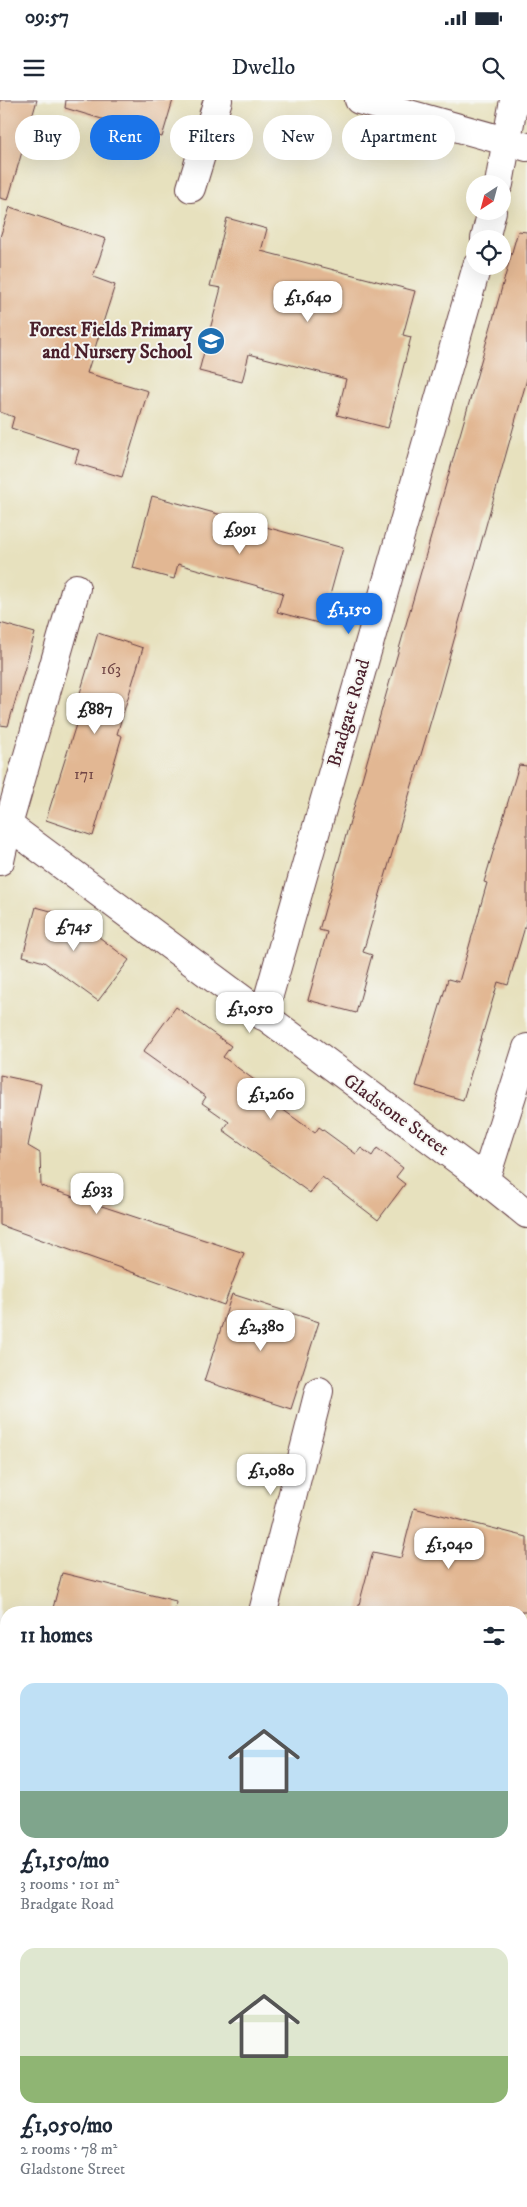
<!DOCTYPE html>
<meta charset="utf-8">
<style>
body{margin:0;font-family:"IM FELL DW Pica",serif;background:#f2f2f3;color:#1f2937;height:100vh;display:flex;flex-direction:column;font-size:19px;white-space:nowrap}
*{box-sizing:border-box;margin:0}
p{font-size:16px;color:#747a83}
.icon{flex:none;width:28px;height:28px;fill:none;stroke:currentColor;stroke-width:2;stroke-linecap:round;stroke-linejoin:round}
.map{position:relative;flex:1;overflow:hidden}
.details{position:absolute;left:0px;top:1506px;width:528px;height:601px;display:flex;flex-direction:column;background:#fff;border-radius:20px 20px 0 0;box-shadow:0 5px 20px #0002}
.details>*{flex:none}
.guide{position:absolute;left:15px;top:15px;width:498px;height:45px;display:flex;gap:10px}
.needle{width:32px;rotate:216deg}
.controls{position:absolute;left:466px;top:75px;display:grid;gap:10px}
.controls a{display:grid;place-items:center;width:45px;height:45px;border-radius:50%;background:#fff;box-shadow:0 5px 20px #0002;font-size:25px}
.price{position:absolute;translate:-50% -42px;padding:0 11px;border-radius:10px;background:#fff;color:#222;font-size:16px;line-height:32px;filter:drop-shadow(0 1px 2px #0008)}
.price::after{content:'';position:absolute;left:50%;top:30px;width:15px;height:11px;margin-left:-8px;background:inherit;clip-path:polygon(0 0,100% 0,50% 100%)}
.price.active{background:#1a73e8;color:#fff}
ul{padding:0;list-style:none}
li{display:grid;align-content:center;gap:10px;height:265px;padding:0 20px}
li span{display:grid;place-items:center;height:155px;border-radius:15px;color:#555}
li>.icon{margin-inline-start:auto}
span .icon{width:90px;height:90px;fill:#fffc;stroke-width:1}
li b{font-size:21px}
h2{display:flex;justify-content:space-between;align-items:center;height:60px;padding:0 20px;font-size:21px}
.tag{padding:0 18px;border-radius:22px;background:#fff;box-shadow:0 5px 20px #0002;font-size:18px;line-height:45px}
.tag.active{background:#1a73e8;color:#fff}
.status{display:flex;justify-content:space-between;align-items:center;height:35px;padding:0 25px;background:#fff;direction:ltr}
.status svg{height:14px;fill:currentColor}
header{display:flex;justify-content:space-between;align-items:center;height:65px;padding:0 20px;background:#fff;font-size:22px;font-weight:600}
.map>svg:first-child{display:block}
.building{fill:#e2b793}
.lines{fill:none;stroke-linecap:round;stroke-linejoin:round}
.street-casing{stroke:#623c41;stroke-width:30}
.street{stroke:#fff;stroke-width:28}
.labels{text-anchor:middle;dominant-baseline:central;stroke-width:4;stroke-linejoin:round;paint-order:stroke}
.number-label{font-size:16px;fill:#704545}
.poi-label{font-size:19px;font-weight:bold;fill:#4a1f2b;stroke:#f6f6f2;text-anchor:end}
.street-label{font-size:19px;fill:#4a1f2b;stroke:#f6f6f2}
</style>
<div class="status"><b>09:57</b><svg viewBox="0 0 49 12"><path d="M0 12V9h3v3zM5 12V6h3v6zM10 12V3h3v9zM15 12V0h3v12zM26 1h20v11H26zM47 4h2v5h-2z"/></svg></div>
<header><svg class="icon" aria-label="menu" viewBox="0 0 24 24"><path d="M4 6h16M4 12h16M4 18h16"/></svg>Dwello<svg class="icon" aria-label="search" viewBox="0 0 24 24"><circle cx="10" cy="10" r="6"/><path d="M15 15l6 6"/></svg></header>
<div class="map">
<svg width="527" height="2107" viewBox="0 0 527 2107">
<rect width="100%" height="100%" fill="#f6f6f2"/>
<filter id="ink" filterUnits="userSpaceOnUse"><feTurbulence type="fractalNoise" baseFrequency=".02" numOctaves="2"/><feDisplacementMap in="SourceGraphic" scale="10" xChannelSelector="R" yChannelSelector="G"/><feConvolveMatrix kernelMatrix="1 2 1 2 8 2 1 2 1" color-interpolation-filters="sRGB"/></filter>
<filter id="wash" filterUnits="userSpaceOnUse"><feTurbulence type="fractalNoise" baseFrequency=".0096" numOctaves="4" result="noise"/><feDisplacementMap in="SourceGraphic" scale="20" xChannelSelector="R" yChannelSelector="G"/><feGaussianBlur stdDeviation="1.12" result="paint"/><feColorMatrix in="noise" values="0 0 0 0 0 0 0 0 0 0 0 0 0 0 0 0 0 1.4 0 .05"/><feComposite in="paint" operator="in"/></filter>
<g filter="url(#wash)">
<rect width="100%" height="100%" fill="#e7e1be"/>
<g id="blocks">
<!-- building -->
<path class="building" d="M 0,0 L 37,0 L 8,100 L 0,98 Z
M 66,0 L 173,0 L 162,37 L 65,8 Z
M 10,107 L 106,139 L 93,177 L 115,185 L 87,273 L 148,291 L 122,377 L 75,363 L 79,350 L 11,328 L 14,317 L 0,312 L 0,137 Z
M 227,118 L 267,129 L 261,151 L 415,191 L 403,235 L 411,237 L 388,328 L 337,315 L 346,279 L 249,254 L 242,282 L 199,271 L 221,188 L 210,186 Z
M 518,131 L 527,132 L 527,279 L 440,590 L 363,852 L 372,855 L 356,913 L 308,900 L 327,832 L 319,830 Z
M 152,396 L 343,448 L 322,524 L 277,512 L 283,493 L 178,464 L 174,479 L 133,468 Z
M 0,523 L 35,533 L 8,626 L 0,625 Z
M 98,533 L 143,548 L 117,634 L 122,636 L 93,736 L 46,720 L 79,615 L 74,613 Z
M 519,665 L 527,666 L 527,820 L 508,885 L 498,882 L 463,1000 L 416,986 L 448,879 L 459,882 L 487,783 L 484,782 Z
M 36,807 L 73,817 L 129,860 L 98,901 L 44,862 L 23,856 Z
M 176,907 L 231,946 L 223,957 L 257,982 L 253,988 L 315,1033 L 319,1027 L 356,1054 L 361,1048 L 372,1056 L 377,1048 L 403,1068 L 396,1077 L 405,1084 L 378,1120 L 322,1077 L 310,1093 L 223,1030 L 229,1022 L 202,1003 L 206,997 L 143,952 Z
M 0,975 L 41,984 L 28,1046 L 40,1053 L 41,1086 L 244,1153 L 224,1205 L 0,1125 Z
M 232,1194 L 319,1222 L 291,1309 L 204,1281 Z
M 414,1408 L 527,1437 L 527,1512 L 357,1512 L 373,1452 L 401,1458 Z
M 62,1473 L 176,1501 L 175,1512 L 52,1512 Z"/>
</g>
</g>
<g filter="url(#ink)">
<use href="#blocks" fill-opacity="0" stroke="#623c41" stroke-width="1"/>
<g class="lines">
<defs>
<path id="street" d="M 359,0 L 527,47
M 499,84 L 514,0
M 191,88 L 218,0
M 485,139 L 492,111
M 0,719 L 485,1080 L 527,1114
M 0,761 L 8,725 L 76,488
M 263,916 L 477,166
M 485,1080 L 527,948
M 263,1512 L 319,1291
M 0,1871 L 6,1873
M 521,2016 L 527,2018
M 115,2107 L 117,2101
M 429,2107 L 430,2101"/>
</defs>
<!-- street casing -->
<use href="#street" class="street-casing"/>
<!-- street -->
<use href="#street" class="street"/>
</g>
</g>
<!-- icons -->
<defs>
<symbol id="school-disc" viewBox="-11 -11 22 22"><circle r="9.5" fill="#1f6fb2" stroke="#f6f6f2"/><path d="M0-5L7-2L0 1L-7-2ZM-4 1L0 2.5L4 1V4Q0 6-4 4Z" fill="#fff"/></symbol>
</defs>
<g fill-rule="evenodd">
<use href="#school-disc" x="195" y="225" width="32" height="32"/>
</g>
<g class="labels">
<!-- number labels -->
<g class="number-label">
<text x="111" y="569">163</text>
<text x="84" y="674">171</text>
</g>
<!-- poi labels -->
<g class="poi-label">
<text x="192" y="230">Forest Fields Primary<tspan x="192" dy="22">and Nursery School</tspan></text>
</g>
<!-- street labels -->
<g class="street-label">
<text transform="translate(349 613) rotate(-74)">Bradgate Road</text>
<text transform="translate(396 1015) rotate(36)">Gladstone Street</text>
</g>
</g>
</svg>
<div class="controls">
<a><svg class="needle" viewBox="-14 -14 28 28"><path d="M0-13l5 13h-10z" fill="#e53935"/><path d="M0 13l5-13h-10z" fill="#747a83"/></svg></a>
<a><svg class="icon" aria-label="locate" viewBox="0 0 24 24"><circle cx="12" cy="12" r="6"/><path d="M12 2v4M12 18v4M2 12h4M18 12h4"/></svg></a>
</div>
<b class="price" style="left:308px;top:223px">£1,640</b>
<b class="price" style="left:240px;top:455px">£991</b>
<b class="price active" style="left:349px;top:535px">£1,150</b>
<b class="price" style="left:95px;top:635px">£887</b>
<b class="price" style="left:74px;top:852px">£745</b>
<b class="price" style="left:250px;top:934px">£1,050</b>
<b class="price" style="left:271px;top:1020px">£1,260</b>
<b class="price" style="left:97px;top:1115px">£933</b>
<b class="price" style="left:261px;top:1252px">£2,380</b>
<b class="price" style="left:271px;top:1396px">£1,080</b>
<b class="price" style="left:449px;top:1470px">£1,040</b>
<div class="guide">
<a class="tag">Buy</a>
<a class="tag active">Rent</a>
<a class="tag">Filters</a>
<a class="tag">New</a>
<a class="tag">Apartment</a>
</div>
<section class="details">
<h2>11 homes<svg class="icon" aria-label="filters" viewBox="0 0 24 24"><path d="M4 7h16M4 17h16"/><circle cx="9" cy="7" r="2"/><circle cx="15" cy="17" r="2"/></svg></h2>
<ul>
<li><span style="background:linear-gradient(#bfe0f5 70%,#7fa58c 0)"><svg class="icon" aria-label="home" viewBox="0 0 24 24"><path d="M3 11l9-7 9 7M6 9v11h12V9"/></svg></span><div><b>£1,150/mo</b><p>3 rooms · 101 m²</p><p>Bradgate Road</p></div></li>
<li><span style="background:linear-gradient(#dfe7d0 70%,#8fb573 0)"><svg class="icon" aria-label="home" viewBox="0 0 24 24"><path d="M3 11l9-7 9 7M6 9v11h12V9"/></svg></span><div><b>£1,050/mo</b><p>2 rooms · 78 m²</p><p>Gladstone Street</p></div></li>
</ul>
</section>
</div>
